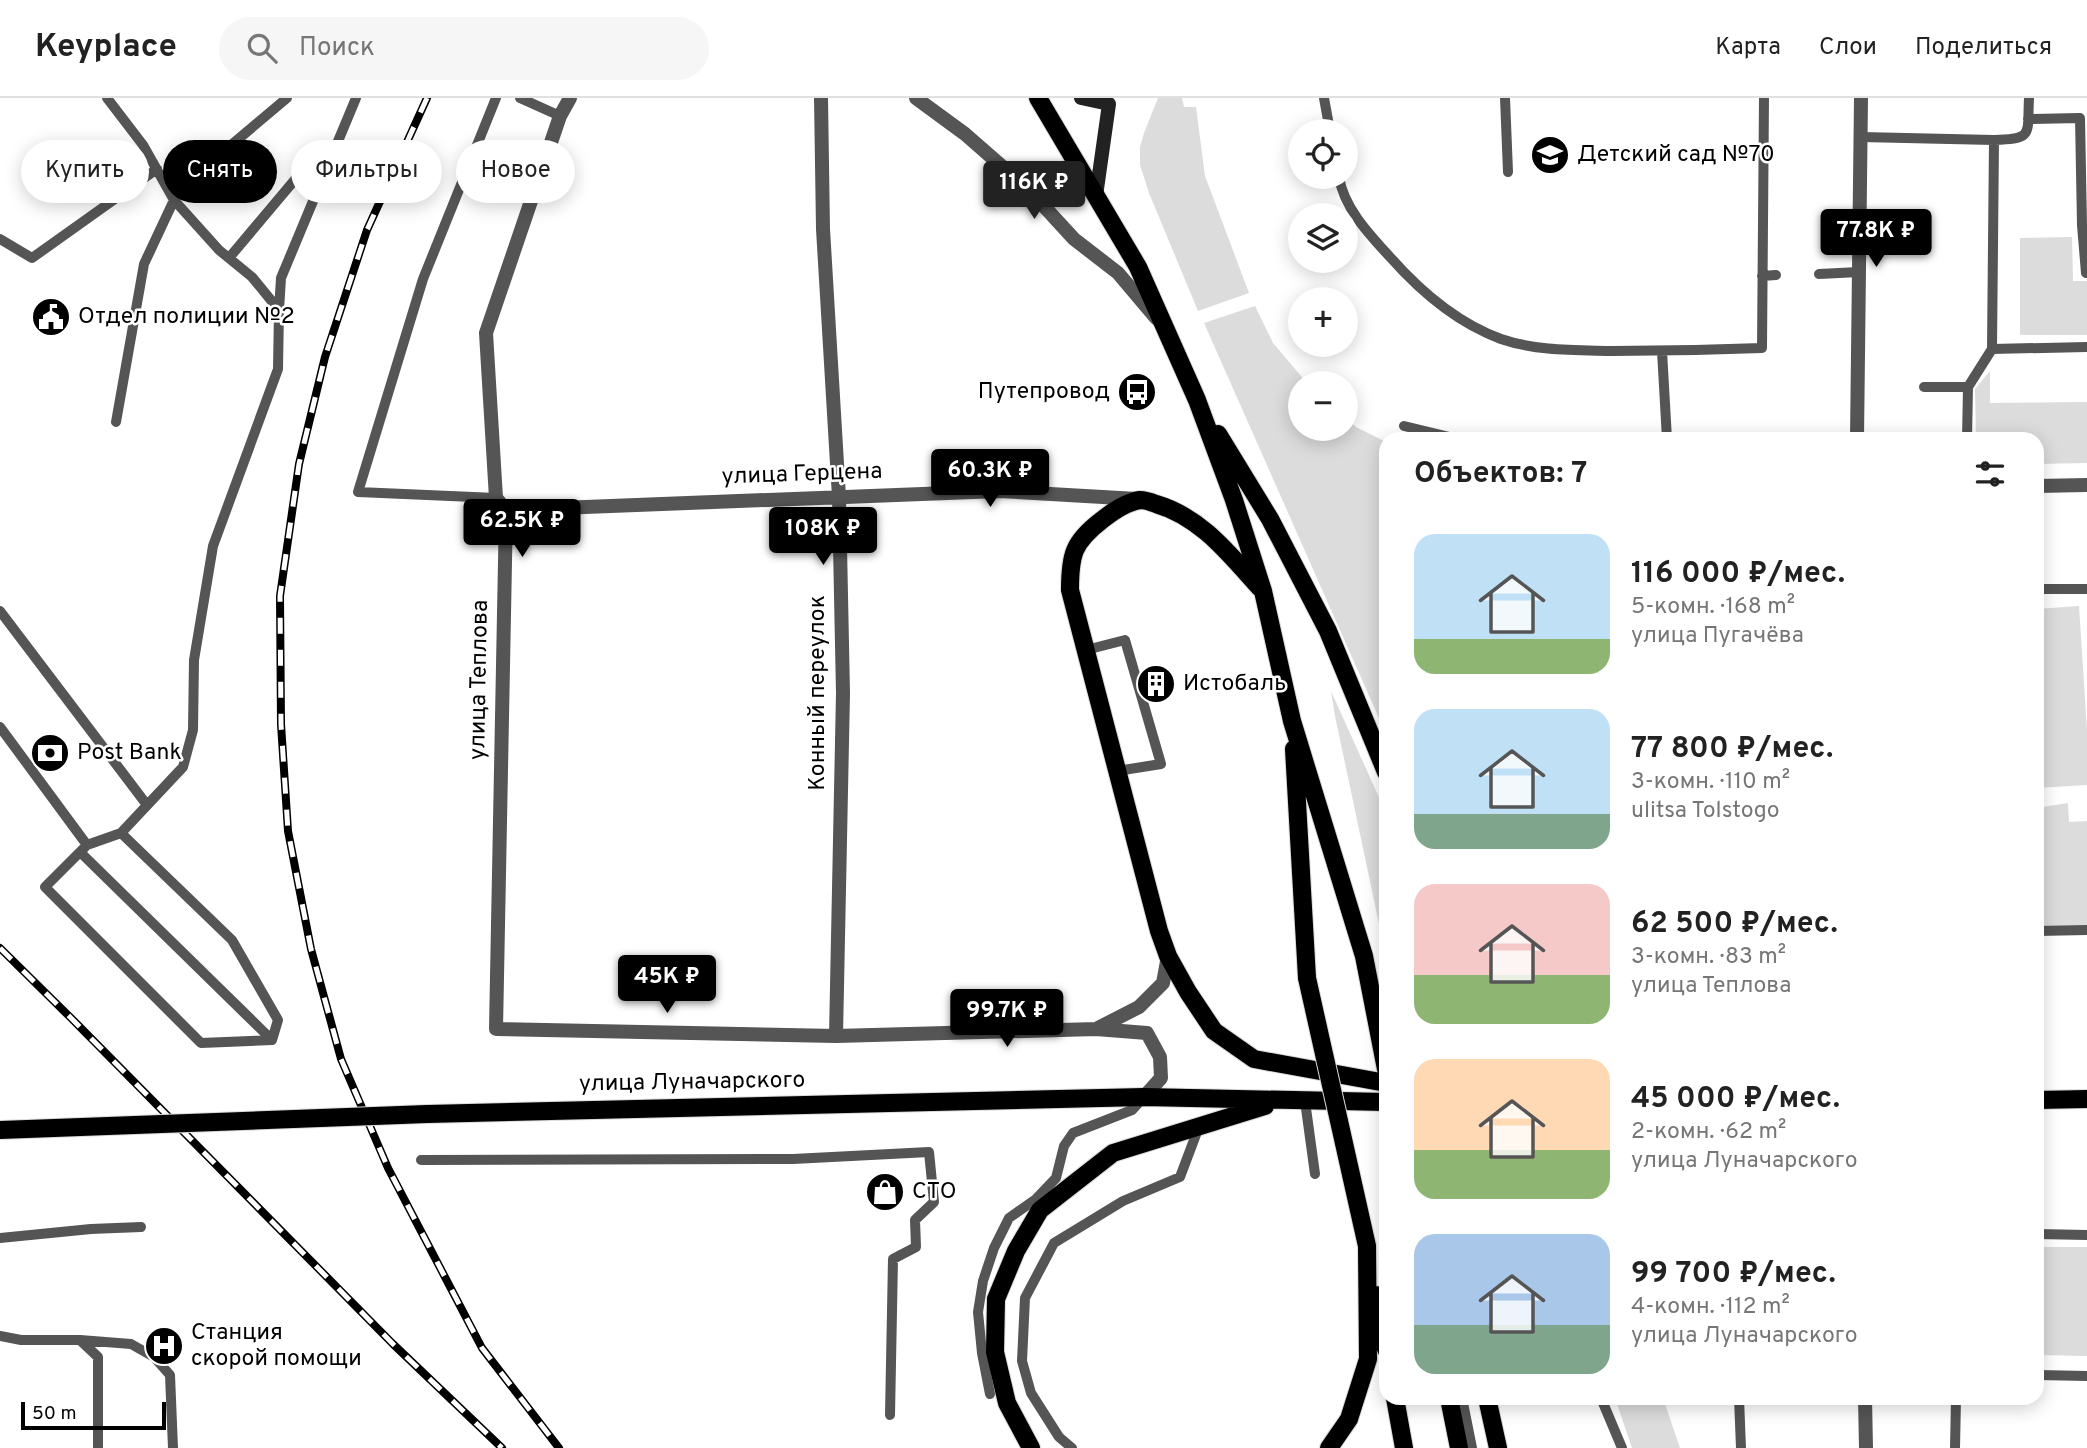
<!DOCTYPE html>
<html lang="ru">
<meta charset="utf-8">
<style>
body{margin:0;font-family:Overpass,sans-serif;background:#f6f6f6;color:#222;height:100vh;display:flex;flex-direction:column;font-size:26px;white-space:nowrap}
*{box-sizing:border-box;margin:0}
p{font-size:23px;color:#767676}
.icon{flex:none;width:38px;height:38px;fill:none;stroke:currentColor;stroke-width:2;stroke-linecap:round;stroke-linejoin:round}
.map{position:relative;flex:1;overflow:hidden}
.drawer{position:absolute;left:1379px;top:334px;width:665px;height:973px;display:flex;flex-direction:column;background:#fff;border-radius:21px;box-shadow:0 4px 18px #0003}
.drawer>*{flex:none}
.banner{position:absolute;left:21px;top:42px;width:665px;height:63px;display:flex;gap:14px}
.fabs{position:absolute;left:1288px;top:21px;display:grid;gap:14px}
.fabs a{display:grid;place-items:center;width:70px;height:70px;border-radius:50%;background:#fff;box-shadow:0 4px 18px #0003;font-size:35px}
.scale{position:absolute;left:21px;bottom:18px;width:145px;box-sizing:border-box;padding-left:7px;border:4px solid #000;border-top:0;font-size:19px;line-height:24px;white-space:nowrap;color:#000;-webkit-text-stroke:5px #fff;paint-order:stroke}
.price{position:absolute;translate:-50% -60px;padding:0 16px;border-radius:7px;background:#000;color:#fff;font-size:23px;line-height:46px;filter:drop-shadow(0 2px 4px #0008)}
.price::after{content:'';position:absolute;left:50%;top:42px;width:21px;height:16px;margin-left:-10px;background:inherit;clip-path:polygon(0 0,100% 0,50% 100%)}
.price.current{background:#222;color:#fff}
ul{padding:0;list-style:none}
li{display:flex;align-items:center;gap:21px;height:175px;padding:0 35px}
li span{display:grid;place-items:center;flex:none;width:196px;height:140px;border-radius:21px;color:#555}
li>.icon{margin-inline-start:auto}
span .icon{width:84px;height:84px;fill:#fffc;stroke-width:1}
li b{font-size:30px}
h2{display:flex;justify-content:space-between;align-items:center;height:84px;padding:0 35px;font-size:30px}
.chip{padding:0 24px;border-radius:32px;background:#fff;box-shadow:0 4px 18px #0003;font-size:24px;line-height:63px}
.chip.current{background:#000;color:#fff}
header{display:flex;align-items:center;gap:42px;box-sizing:border-box;height:98px;padding:0 35px;background:#fff;border-bottom:2px solid #e0e0e0}
header strong{font-size:33px}
nav{display:flex;gap:38px;margin-inline-start:auto;font-size:24px}
.search{width:490px;height:63px;background:#f6f6f6;display:flex;align-items:center;gap:18px;box-sizing:border-box;padding:0 24px;border-radius:38px;color:#767676;font-size:26px}
.map>svg:first-child{display:block}
.green{fill:#dcdcdc}
.lines{fill:none;stroke-linecap:round;stroke-linejoin:round}
.primary-casing{stroke:#dbdbdb;stroke-width:20}
.service{stroke:#555;stroke-width:10}
.minor{stroke:#555;stroke-width:14}
.secondary{stroke:#222;stroke-width:14}
.primary{stroke:#000;stroke-width:18}
.rail-casing{stroke:#000;stroke-width:8}
.rail{stroke:#fff;stroke-width:5;stroke-dasharray:16;stroke-linecap:butt}
.primary-bridge-casing{stroke:#dbdbdb;stroke-width:20;stroke-linecap:butt}
.primary-bridge{stroke:#000;stroke-width:18}
.labels{text-anchor:middle;dominant-baseline:central;stroke-width:5;stroke-linejoin:round;paint-order:stroke}
.poi-label{font-size:23px;fill:#000;stroke:#fff;text-anchor:start}
.street-label{font-size:23px;fill:#000;stroke:#fff}
</style>
<header>
<strong>Keyplace</strong>
<div class="search"><svg class="icon" aria-label="search" viewBox="0 0 24 24"><circle cx="10" cy="10" r="6"/><path d="M15 15l6 6"/></svg>Поиск</div>
<nav><a>Карта</a><a>Слои</a><a>Поделиться</a></nav>
</header>
<div class="map">
<svg width="2087" height="1350" viewBox="0 0 2087 1350">
<rect width="100%" height="100%" fill="#fff"/>
<!-- green -->
<path class="green" d="M 1158,0 L 1182,0 L 1184,9 L 1196,9 L 1205,78 L 1249,195 L 1198,213 L 1149,95 L 1140,67 L 1140,49 L 1144,35 Z
M 2072,139 L 2073,183 L 2087,183 L 2087,237 L 2020,237 L 2020,140 Z
M 1255,208 L 1273,245 L 1307,285 L 1300,285 L 1300,331 L 1346,331 L 1346,320 L 1356,329 L 1386,344 L 1386,636 L 1204,225 Z
M 1990,273 L 1990,305 L 2087,304 L 2087,365 L 2037,366 L 2037,341 L 1976,341 L 1975,291 Z
M 2079,508 L 2087,632 L 2087,687 L 2037,690 L 2037,511 Z
M 1331,593 L 1386,715 L 1386,859 L 1335,618 Z
M 2068,705 L 2069,724 L 2087,723 L 2087,829 L 2037,829 L 2037,710 Z
M 2037,1149 L 2087,1149 L 2087,1258 L 2037,1257 Z
M 1615,1300 L 1663,1300 L 1680,1350 L 1632,1350 Z"/>
<g class="lines">
<defs>
<path id="primary" d="M 1038,0 L 1138,169 L 1197,302 L 1234,402 L 1263,493 L 1292,623 L 1364,858 L 1386,971
M 1218,336 L 1270,421 L 1328,533 L 1386,674
M 1260,490 C 1229,456 1201,419 1156,406 C 1151,404 1145,402 1140,402 C 1127,404 1112,414 1102,422 C 1073,444 1070,457 1070,492 L 1159,833 L 1168,858 L 1188,894 L 1214,933 L 1254,961 L 1386,985
M 1294,651 L 1307,880
M 2037,1002 L 2087,1001
M 427,1016 L 1144,999 L 1386,1004
M 1376,1197 L 1386,1251
M 1395,1300 L 1404,1350
M 1449,1300 L 1459,1350
M 1487,1300 L 1498,1350
M 1031,1350 L 1007,1305 L 995,1254 L 996,1201 L 1016,1153 L 1040,1112 L 1113,1055 L 1265,1008
M 1329,1350 L 1349,1321 L 1368,1261 L 1367,1148"/>
</defs>
<!-- primary casing -->
<use href="#primary" class="primary-casing"/>
<!-- service -->
<path class="service" d="M 496,0 L 423,181 L 358,394 L 496,400
M 520,0 L 560,18
M 1324,0 L 1330,33
M 1505,0 L 1508,74
M 2028,21 L 2080,20 L 2082,127 L 2086,175
M 1861,39 L 1994,42 L 1992,251 L 1968,289 L 1967,341
M 1994,42 C 2034,41 2027,37 2029,0
M 1339,79 C 1344,110 1369,136 1390,159 C 1420,193 1457,225 1501,241 C 1536,253 1575,252 1612,253 C 1662,253 1712,252 1762,250 L 1764,0
M 0,141 L 32,160 L 157,71
M 229,160 L 303,72 L 335,51
M 1819,176 L 1859,174
M 1762,178 L 1776,177
M 279,212 L 281,180 L 356,0
M 1992,251 L 2087,249
M 1662,253 L 1667,341
M 1924,289 L 1968,289
M 116,324 L 144,166 L 174,102 L 192,80 L 287,0
M 1404,328 L 1458,341
M 2037,491 L 2087,491
M 0,513 L 147,707
M 1086,552 L 1125,542 L 1161,666 L 1117,673
M 0,629 L 87,747
M 121,735 L 232,842 L 278,922 L 272,942
M 80,754 L 272,942 L 201,945 L 45,789 L 87,747 L 121,735 L 183,669 L 193,632 L 194,562 L 213,448 L 278,271 L 279,212 L 252,179 L 219,152 L 174,102 L 143,47 L 107,0
M 2037,833 L 2087,832
M 1305,1003 L 1315,1076
M 421,1062 L 793,1061 L 929,1054 L 934,1104 L 915,1122 L 916,1149 L 893,1161 L 890,1317
M 2037,1136 L 2087,1137
M 0,1140 L 91,1131 L 141,1129
M 0,1238 L 21,1242 L 80,1242 L 131,1246 L 154,1259 L 170,1277 L 173,1350
M 80,1242 L 98,1259 L 98,1350
M 2037,1277 L 2087,1278
M 990,1296 L 982,1255 L 978,1214 L 983,1183 L 994,1150 L 1009,1120 L 1036,1101 L 1056,1080 L 1064,1048 L 1073,1035 L 1132,1012 L 1144,999
M 1601,1300 L 1622,1350
M 1739,1300 L 1741,1350
M 1865,1302 L 1897,1300
M 1072,1350 L 1059,1339 L 1031,1295 L 1022,1263 L 1025,1200 L 1054,1145 L 1123,1103 L 1180,1079 L 1200,1026
M 1955,1350 L 1956,1300"/>
<!-- minor -->
<path class="minor" d="M 570,0 L 560,18 L 486,235 L 496,400 L 506,412 L 496,931 L 836,938 L 1096,931 L 1147,935 L 1160,959 L 1161,980 L 1144,999
M 821,0 L 823,131 L 839,399 L 843,595 L 836,938
M 916,0 L 965,36 L 1029,92 L 1074,141 L 1118,175 L 1156,220
M 1857,341 L 1861,0
M 2037,388 L 2087,387
M 506,412 L 999,393 L 1137,401
M 1098,930 L 1139,909 L 1163,885 L 1168,858
M 1460,1300 L 1470,1350
M 1865,1300 L 1866,1350"/>
<!-- secondary -->
<path class="secondary" d="M 1081,0 L 1109,6
M 1096,98 L 1109,6"/>
<!-- primary -->
<use href="#primary" class="primary"/>
<defs>
<path id="rail" d="M 427,0 L 367,132 L 325,259 L 299,366 L 280,498 L 281,626 L 288,733 L 311,851 L 341,961 L 388,1070 L 482,1250 L 559,1350
M 0,850 L 70,919 L 393,1246 L 502,1350"/>
</defs>
<!-- rail casing -->
<use href="#rail" class="rail-casing"/>
<!-- rail -->
<use href="#rail" class="rail"/>
<defs>
<path id="primary-bridge" d="M 1307,880 L 1367,1148
M 0,1032 L 427,1016"/>
</defs>
<!-- primary-bridge casing -->
<use href="#primary-bridge" class="primary-bridge-casing"/>
<!-- primary-bridge -->
<use href="#primary-bridge" class="primary-bridge"/>
</g>
<!-- icons -->
<defs>
<symbol id="school-disc" viewBox="-11 -11 22 22"><circle r="9.5" fill="#000" stroke="#fff"/><path d="M0-5L7-2L0 1L-7-2ZM-4 1L0 2.5L4 1V4Q0 6-4 4Z" fill="#fff"/></symbol>
<symbol id="civic-disc" viewBox="-11 -11 22 22"><circle r="9.5" fill="#000" stroke="#fff"/><path d="M-.6-6.5H3V-4.5H.6V-3L4-1V1h2V6H-6V1h2V-1L-.6-3ZM-1.2 2.5V6h2.4V2.5Z" fill="#fff"/></symbol>
<symbol id="bus-disc" viewBox="-11 -11 22 22"><circle r="9.5" fill="#000" stroke="#fff"/><path d="M-5-6H5V4H4V6H2V4H-2V6H-4V4H-5ZM-3.5-4V0h7V-4ZM-3.5 1.2v1.5H-2V1.2ZM2 1.2v1.5H3.5V1.2Z" fill="#fff"/></symbol>
<symbol id="building-disc" viewBox="-11 -11 22 22"><circle r="9.5" fill="#000" stroke="#fff"/><path d="M-4-6H4V6H1V3H-1V6H-4ZM-2.5-4.3h1.7v1.8h-1.7ZM.8-4.3h1.7v1.8H.8ZM-2.5-1h1.7V.8h-1.7ZM.8-1h1.7V.8H.8Z" fill="#fff"/></symbol>
<symbol id="bank-disc" viewBox="-11 -11 22 22"><circle r="9.5" fill="#000" stroke="#fff"/><path d="M-6-4H6V4H-6ZM0-2.3a2.3 2.3 0 1 0 0 4.6a2.3 2.3 0 1 0 0-4.6Z" fill="#fff"/></symbol>
<symbol id="shop-disc" viewBox="-11 -11 22 22"><circle r="9.5" fill="#000" stroke="#fff"/><path d="M-5-2.5h2.3a2.7 3.5 0 0 1 5.4 0H5L5.5 6h-11ZM-1.5-2.5h3a1.5 2.3 0 0 0-3 0Z" fill="#fff"/></symbol>
<symbol id="hospital-disc" viewBox="-11 -11 22 22"><circle r="9.5" fill="#000" stroke="#fff"/><path d="M-5-5h3v3.5h4V-5h3V5h-3V1.5h-4V5h-3Z" fill="#fff"/></symbol>
</defs>
<g fill-rule="evenodd">
<use href="#school-disc" x="1528" y="35" width="44" height="44"/>
<use href="#civic-disc" x="29" y="197" width="44" height="44"/>
<use href="#bus-disc" x="1115" y="272" width="44" height="44"/>
<use href="#building-disc" x="1134" y="564" width="44" height="44"/>
<use href="#bank-disc" x="28" y="633" width="44" height="44"/>
<use href="#shop-disc" x="863" y="1072" width="44" height="44"/>
<use href="#hospital-disc" x="142" y="1226" width="44" height="44"/>
</g>
<g class="labels">
<!-- poi labels -->
<g class="poi-label">
<text x="1577" y="57">Детский сад №70</text>
<text x="78" y="219">Отдел полиции №2</text>
<text x="1110" y="294" text-anchor="end">Путепровод</text>
<text x="1183" y="586">Истобаль</text>
<text x="77" y="655">Post Bank</text>
<text x="912" y="1094">СТО</text>
<text x="191" y="1235">Станция<tspan x="191" dy="26">скорой помощи</tspan></text>
</g>
<!-- street labels -->
<g class="street-label">
<text transform="translate(802 377) rotate(-2)">улица Герцена</text>
<text transform="translate(480 582) rotate(-89)">улица Теплова</text>
<text transform="translate(818 595) rotate(-90)">Конный переулок</text>
<text transform="translate(692 985) rotate(-1)">улица Луначарского</text>
</g>
</g>
</svg>
<div class="fabs">
<a><svg class="icon" aria-label="locate" viewBox="0 0 24 24"><circle cx="12" cy="12" r="6"/><path d="M12 2v4M12 18v4M2 12h4M18 12h4"/></svg></a>
<a><svg class="icon" aria-label="layers" viewBox="0 0 24 24"><path d="M12 4l9 5-9 5-9-5zM3 14l9 5 9-5"/></svg></a>
<a>+</a>
<a>−</a>
</div>
<div class="scale">50 m</div>
<b class="price current" style="left:1034px;top:123px">116K ₽</b>
<b class="price" style="left:1876px;top:171px">77.8K ₽</b>
<b class="price" style="left:990px;top:411px">60.3K ₽</b>
<b class="price" style="left:522px;top:461px">62.5K ₽</b>
<b class="price" style="left:823px;top:469px">108K ₽</b>
<b class="price" style="left:667px;top:917px">45K ₽</b>
<b class="price" style="left:1007px;top:951px">99.7K ₽</b>
<div class="banner">
<a class="chip">Купить</a>
<a class="chip current">Снять</a>
<a class="chip">Фильтры</a>
<a class="chip">Новое</a>
</div>
<section class="drawer">
<h2>Объектов: 7<svg class="icon" aria-label="filters" viewBox="0 0 24 24"><path d="M4 7h16M4 17h16"/><circle cx="9" cy="7" r="2"/><circle cx="15" cy="17" r="2"/></svg></h2>
<ul>
<li><span style="background:linear-gradient(#bfe0f5 75%,#8fb573 0)"><svg class="icon" aria-label="home" viewBox="0 0 24 24"><path d="M3 11l9-7 9 7M6 9v11h12V9"/></svg></span><div><b>116 000 ₽/мес.</b><p>5-комн. · 168 m²</p><p>улица Пугачёва</p></div></li>
<li><span style="background:linear-gradient(#bfe0f5 75%,#7fa58c 0)"><svg class="icon" aria-label="home" viewBox="0 0 24 24"><path d="M3 11l9-7 9 7M6 9v11h12V9"/></svg></span><div><b>77 800 ₽/мес.</b><p>3-комн. · 110 m²</p><p>ulitsa Tolstogo</p></div></li>
<li><span style="background:linear-gradient(#f6c9c9 65%,#8fb573 0)"><svg class="icon" aria-label="home" viewBox="0 0 24 24"><path d="M3 11l9-7 9 7M6 9v11h12V9"/></svg></span><div><b>62 500 ₽/мес.</b><p>3-комн. · 83 m²</p><p>улица Теплова</p></div></li>
<li><span style="background:linear-gradient(#ffd9b3 65%,#8fb573 0)"><svg class="icon" aria-label="home" viewBox="0 0 24 24"><path d="M3 11l9-7 9 7M6 9v11h12V9"/></svg></span><div><b>45 000 ₽/мес.</b><p>2-комн. · 62 m²</p><p>улица Луначарского</p></div></li>
<li><span style="background:linear-gradient(#a9c7e8 65%,#7fa58c 0)"><svg class="icon" aria-label="home" viewBox="0 0 24 24"><path d="M3 11l9-7 9 7M6 9v11h12V9"/></svg></span><div><b>99 700 ₽/мес.</b><p>4-комн. · 112 m²</p><p>улица Луначарского</p></div></li>
</ul>
</section>
</div>
